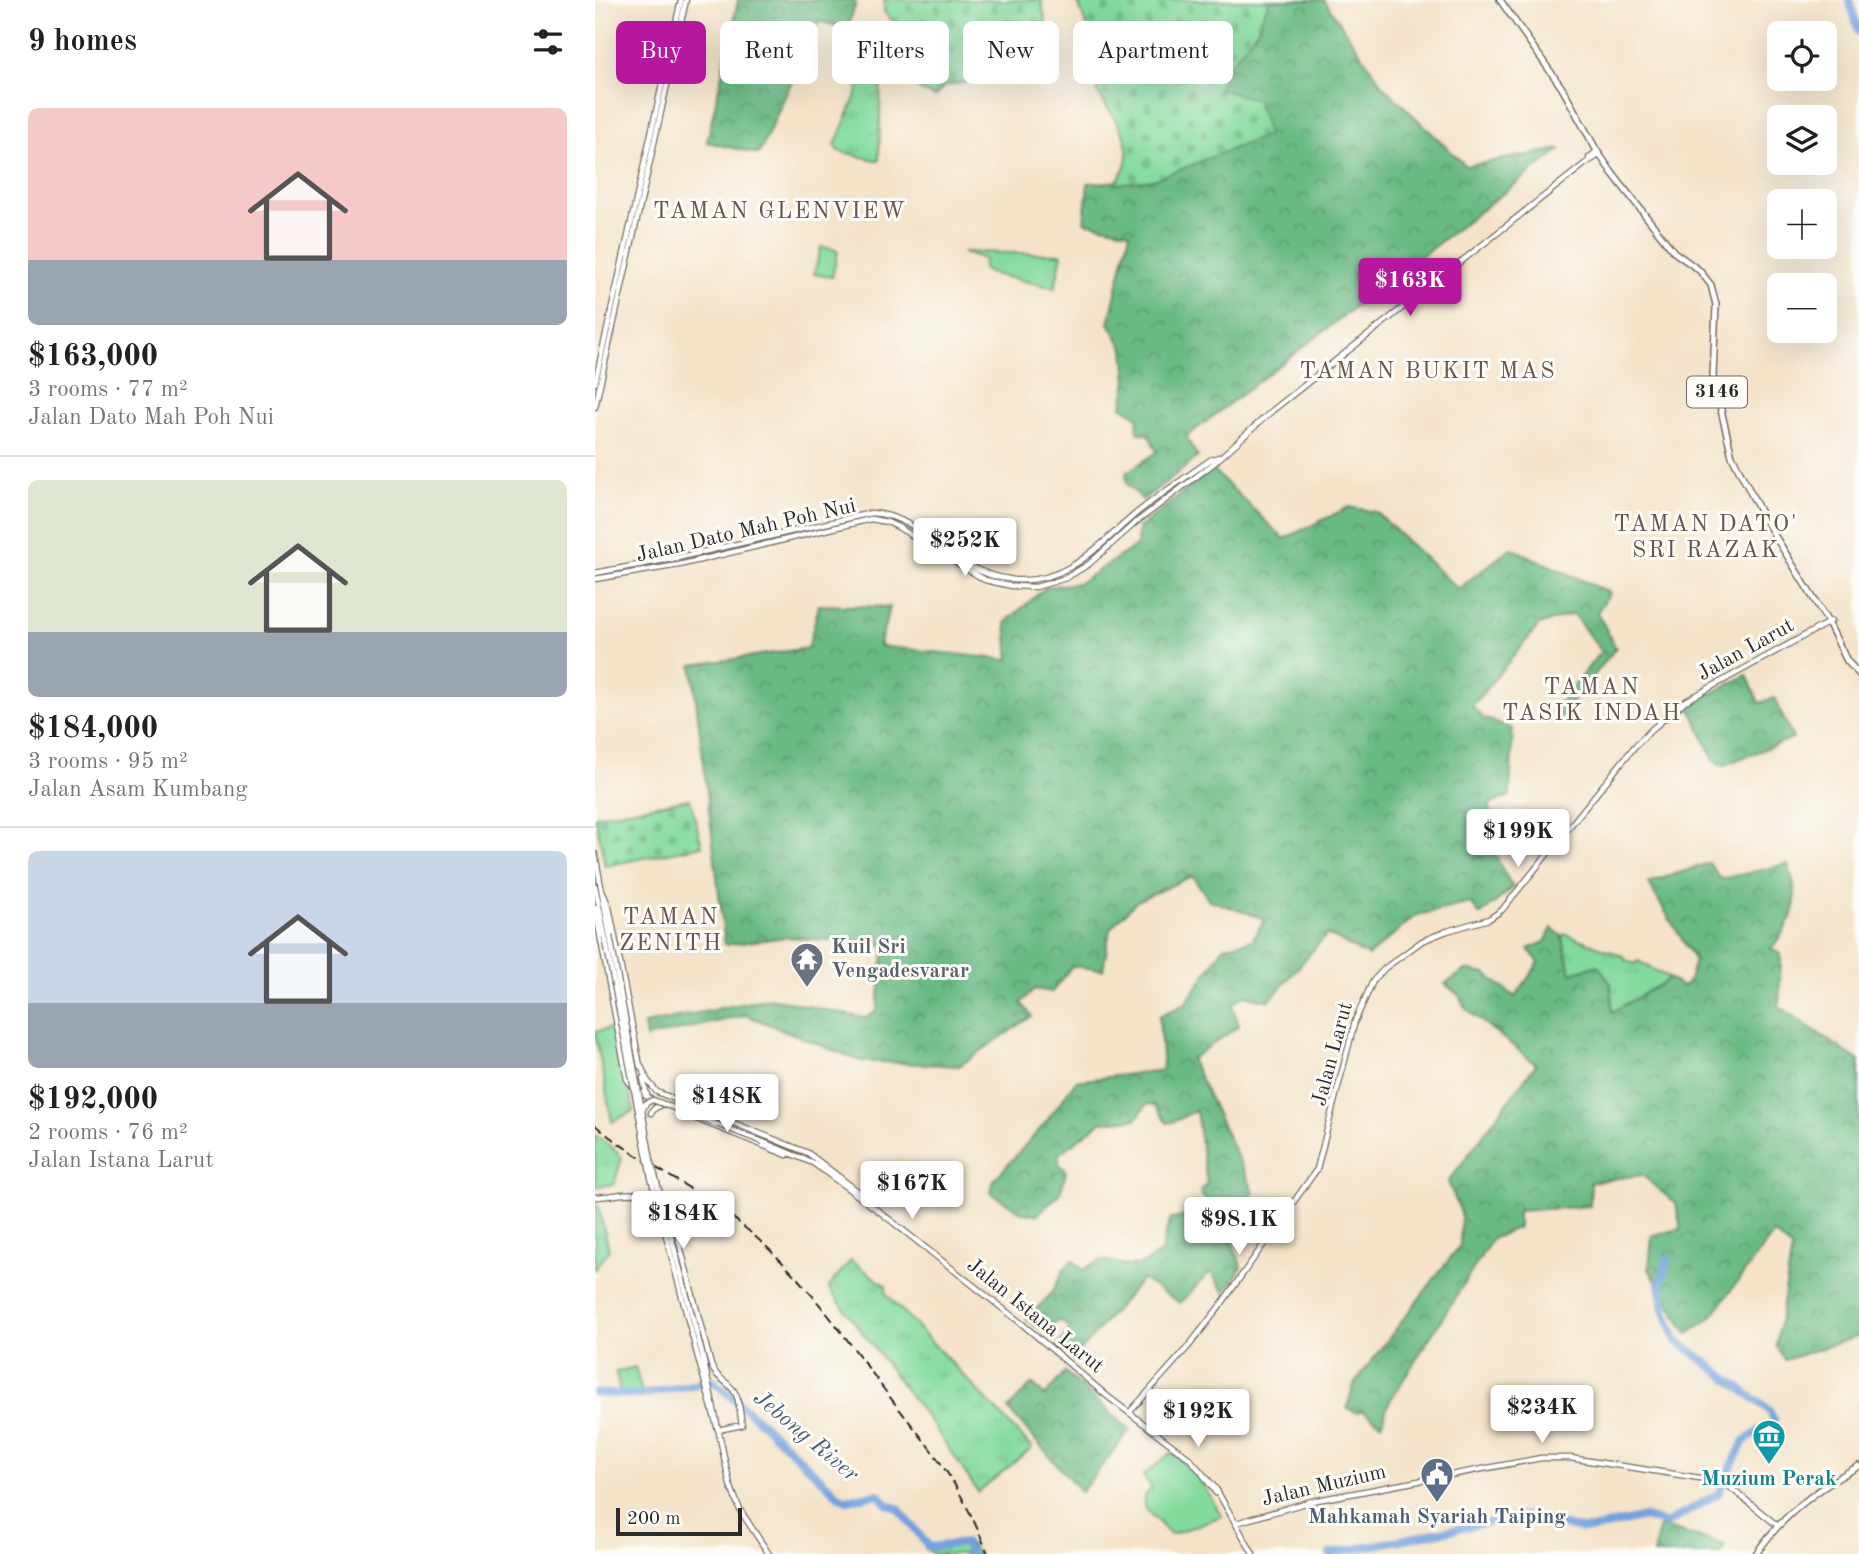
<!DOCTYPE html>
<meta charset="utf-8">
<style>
body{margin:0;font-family:"Old Standard TT",serif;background:#f6f6f6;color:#202124;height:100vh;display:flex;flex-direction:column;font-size:26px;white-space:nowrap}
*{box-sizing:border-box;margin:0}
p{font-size:23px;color:#757577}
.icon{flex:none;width:38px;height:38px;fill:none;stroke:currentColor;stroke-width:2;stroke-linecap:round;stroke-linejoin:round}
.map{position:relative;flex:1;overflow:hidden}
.details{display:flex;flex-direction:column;background:#fff;width:595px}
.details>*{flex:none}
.top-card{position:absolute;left:21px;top:21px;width:665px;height:63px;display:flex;gap:14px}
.tools{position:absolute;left:1172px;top:21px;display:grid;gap:14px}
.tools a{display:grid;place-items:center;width:70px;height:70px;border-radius:10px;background:#fff;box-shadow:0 7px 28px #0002;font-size:35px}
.scale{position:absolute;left:21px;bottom:18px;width:126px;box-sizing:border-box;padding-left:7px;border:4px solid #2b2b2b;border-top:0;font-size:19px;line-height:24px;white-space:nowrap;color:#2b2b2b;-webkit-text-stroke:5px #fdfcf7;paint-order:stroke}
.price{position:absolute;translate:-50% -60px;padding:0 16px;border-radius:7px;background:#fff;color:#222;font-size:23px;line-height:46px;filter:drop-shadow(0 2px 4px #0008)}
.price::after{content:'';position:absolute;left:50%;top:42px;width:21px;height:16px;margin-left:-10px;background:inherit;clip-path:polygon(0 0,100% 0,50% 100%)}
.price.on{background:#b5179e;color:#fff}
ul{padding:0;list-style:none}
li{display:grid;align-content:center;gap:14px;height:371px;padding:0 28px}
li+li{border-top:2px solid #e0e0e0}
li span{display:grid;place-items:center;height:217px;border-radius:10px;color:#555}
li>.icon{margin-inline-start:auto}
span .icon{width:126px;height:126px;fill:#fffc;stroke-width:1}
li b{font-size:30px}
h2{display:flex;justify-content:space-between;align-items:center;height:84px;padding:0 28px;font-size:30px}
.chip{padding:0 24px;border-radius:10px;background:#fff;box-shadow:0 7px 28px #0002;font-size:24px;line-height:63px}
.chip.on{background:#b5179e;color:#fff}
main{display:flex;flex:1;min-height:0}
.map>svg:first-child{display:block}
.grass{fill:url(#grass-tufts);stroke:#578264;stroke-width:2}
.forest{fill:url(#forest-crowns);stroke:#4a7258;stroke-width:2}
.cemetery{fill:url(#cemetery-stones);stroke:#578264;stroke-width:2}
.green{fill:#83da9d;stroke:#578264;stroke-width:2}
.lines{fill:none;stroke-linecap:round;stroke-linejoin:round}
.river{stroke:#72a2dc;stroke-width:8}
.secondary-casing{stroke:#716b62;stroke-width:7}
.primary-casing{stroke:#716b62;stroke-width:8}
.secondary{stroke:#fff;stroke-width:4.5}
.primary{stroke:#fff;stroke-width:5}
.rail{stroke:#2b2b2b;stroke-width:2;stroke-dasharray:10 5;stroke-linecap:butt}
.secondary-bridge-casing{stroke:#716b62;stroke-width:7;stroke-linecap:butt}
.secondary-bridge{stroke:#fff;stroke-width:4.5}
.labels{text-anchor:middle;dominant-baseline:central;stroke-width:6;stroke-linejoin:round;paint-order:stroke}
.shield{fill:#fdfcf7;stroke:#6a6a68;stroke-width:2}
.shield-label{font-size:19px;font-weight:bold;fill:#2b2b2b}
.street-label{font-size:21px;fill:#2b2b2b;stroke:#fdfcf7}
.worship-label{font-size:21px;font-weight:bold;fill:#5b616d;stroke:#fdfcf7;text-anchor:start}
.culture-label{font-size:21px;font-weight:bold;fill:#0d838f;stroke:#fdfcf7}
.service-label{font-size:21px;font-weight:bold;fill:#4e5e75;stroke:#fdfcf7}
.neighbourhood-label{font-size:23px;letter-spacing:2px;fill:#69544f;stroke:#fdfcf7}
.water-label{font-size:23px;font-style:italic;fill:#475b72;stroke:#fdfcf7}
</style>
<main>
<section class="details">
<h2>9 homes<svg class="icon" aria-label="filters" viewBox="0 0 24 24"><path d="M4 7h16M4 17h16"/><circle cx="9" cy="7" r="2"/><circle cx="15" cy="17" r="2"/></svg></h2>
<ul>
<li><span style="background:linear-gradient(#f6c9c9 70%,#9aa5b1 0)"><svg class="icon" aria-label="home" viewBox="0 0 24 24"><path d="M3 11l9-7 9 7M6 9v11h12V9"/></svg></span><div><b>$163,000</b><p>3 rooms · 77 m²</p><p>Jalan Dato Mah Poh Nui</p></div></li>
<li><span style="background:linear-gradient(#dfe7d0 70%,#9aa5b1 0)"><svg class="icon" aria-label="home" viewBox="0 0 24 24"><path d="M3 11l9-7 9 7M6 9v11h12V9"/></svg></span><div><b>$184,000</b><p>3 rooms · 95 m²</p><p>Jalan Asam Kumbang</p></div></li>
<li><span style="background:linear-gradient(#c9d6e8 70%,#9aa5b1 0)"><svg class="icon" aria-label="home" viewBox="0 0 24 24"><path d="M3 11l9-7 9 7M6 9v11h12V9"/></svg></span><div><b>$192,000</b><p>2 rooms · 76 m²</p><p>Jalan Istana Larut</p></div></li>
</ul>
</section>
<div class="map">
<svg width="1264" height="1554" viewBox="0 0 1264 1554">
<defs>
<pattern id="grass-tufts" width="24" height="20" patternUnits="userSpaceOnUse" patternTransform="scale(1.75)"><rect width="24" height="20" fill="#83da9d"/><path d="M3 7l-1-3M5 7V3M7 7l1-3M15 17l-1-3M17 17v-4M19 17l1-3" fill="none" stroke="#71bb87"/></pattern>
<pattern id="forest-crowns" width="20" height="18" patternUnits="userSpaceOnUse" patternTransform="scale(1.75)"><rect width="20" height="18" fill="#6aba84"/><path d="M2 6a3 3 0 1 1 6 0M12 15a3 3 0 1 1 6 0" fill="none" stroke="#57976c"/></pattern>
<pattern id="cemetery-stones" width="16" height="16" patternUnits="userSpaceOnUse" patternTransform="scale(1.75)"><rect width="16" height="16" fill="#83da9d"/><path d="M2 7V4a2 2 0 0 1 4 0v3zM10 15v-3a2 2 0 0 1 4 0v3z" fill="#71bb87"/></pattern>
</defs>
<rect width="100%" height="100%" fill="#fdfcf7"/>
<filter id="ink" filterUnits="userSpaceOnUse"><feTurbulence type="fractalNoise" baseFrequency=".0143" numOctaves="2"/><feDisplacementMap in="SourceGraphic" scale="14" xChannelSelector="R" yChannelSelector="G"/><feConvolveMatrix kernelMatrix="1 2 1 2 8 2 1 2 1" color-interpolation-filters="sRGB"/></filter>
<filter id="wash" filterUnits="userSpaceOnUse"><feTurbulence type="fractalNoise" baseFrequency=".00686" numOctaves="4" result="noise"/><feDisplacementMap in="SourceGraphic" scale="28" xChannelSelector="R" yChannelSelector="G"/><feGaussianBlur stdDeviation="1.57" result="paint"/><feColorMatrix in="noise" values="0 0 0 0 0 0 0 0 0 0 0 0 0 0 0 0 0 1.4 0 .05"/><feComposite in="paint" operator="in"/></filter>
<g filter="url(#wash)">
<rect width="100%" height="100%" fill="#f4e3c9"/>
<!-- grass -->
<path class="grass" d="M 286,71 L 284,161 L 243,151 L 240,145 L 263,91 L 263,73 Z
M 971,934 L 1030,957 L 1030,960 L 1040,964 L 1043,961 L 1074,978 L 1055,992 L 1016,1013 L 976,973 L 967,936 Z
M 0,1135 L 17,1147 L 27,1158 L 19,1184 L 0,1187 Z
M 0,1205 L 3,1205 L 14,1250 L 0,1269 Z
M 256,1260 L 291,1286 L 291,1294 L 437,1448 L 383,1492 L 339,1427 L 233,1287 Z
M 40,1367 L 47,1392 L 25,1393 L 21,1372 Z
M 365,1544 L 375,1544 L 383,1554 L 338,1554 L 331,1549 Z"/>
<!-- forest -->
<path class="forest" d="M 143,0 L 257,0 L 261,3 L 252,29 L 224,21 L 164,154 L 112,142 Z
M 674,0 L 729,0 L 789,87 L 871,166 L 966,149 L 591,437 L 603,457 L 548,500 L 532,484 L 531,473 L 562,452 L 554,435 L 542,432 L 543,417 L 527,406 L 532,381 L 529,349 L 514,323 L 535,232 L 489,222 L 493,183 L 558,180 L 624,89 L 630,71 L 662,30 Z
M 617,469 L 689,539 L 754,507 L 781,512 L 863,589 L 916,548 L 1015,593 L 1002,612 L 1021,648 L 964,719 L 960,713 L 963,705 L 1006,651 L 978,614 L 944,625 L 877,706 L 888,718 L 918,729 L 915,796 L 895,804 C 894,846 897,852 918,888 L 885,915 L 876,903 L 822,915 L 773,956 L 732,934 L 674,1001 L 650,995 L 637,1004 L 644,1026 L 596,1059 L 659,1192 L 633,1234 L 647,1267 L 630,1292 L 615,1272 L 585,1303 L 547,1279 L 480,1357 L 463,1346 L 475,1328 L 465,1320 L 449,1331 L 431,1319 L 457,1293 L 469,1269 L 478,1260 L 488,1270 C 515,1250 516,1268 542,1265 C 551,1264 560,1257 567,1251 L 569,1238 L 576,1219 L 607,1213 L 615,1203 L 607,1196 L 606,1190 L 612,1184 L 601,1111 C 590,1114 583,1122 572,1123 L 560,1105 L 552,1104 L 541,1119 L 506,1122 L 464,1154 L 464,1163 L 471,1171 C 469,1180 467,1193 460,1199 C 454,1205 448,1208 442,1215 L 428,1213 L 396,1193 L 398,1181 L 447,1127 L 481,1081 L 568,1070 L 564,1016 L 591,1003 L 629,947 L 657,940 L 670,919 L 614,900 L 597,876 L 542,901 L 515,929 L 508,970 L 477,966 L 457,992 L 440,989 L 426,1003 L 437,1016 L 364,1066 L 265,1061 L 151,1015 L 51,1038 L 49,1024 L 175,998 L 270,1018 L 282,1011 L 290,945 L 192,937 L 130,945 L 97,665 L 213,648 L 224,605 L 295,607 L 284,646 L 414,660 L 411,622 L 451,587 L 484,583 L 542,545 L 543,528 Z
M 1152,675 L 1164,703 L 1179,698 L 1198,738 L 1127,766 L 1119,761 L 1094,705 Z
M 1114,863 L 1126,879 L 1193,864 C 1207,904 1200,916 1176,949 L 1186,954 L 1184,1006 L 1264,1061 L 1264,1336 L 1190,1360 L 1181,1346 L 1197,1249 L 1179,1233 L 1115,1318 L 1092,1334 L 1054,1269 L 1057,1235 L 1086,1229 L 1081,1204 L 1047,1175 L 996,1182 L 995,1206 L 923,1211 L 923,1227 L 897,1239 L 793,1404 L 787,1424 L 766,1410 L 762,1413 L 752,1408 L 759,1384 L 865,1245 L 866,1213 L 853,1182 L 941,1064 L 870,1008 L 864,995 L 850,984 L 871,970 L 891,974 L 920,997 L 944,962 L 933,949 L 950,942 L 957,928 L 967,936 L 976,973 L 1003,965 L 1016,984 L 1017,1012 L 1075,979 L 1088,987 L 1093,983 L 1100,961 L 1053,883 Z
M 470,1372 L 535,1430 L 486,1492 L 413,1409 L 437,1384 L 450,1396 Z
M 1065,1526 L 1130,1545 L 1126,1554 L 1058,1554 Z"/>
<!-- cemetery -->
<path class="cemetery" d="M 289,0 L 446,0 L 451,23 L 442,24 L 420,21 L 412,28 L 415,46 L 400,66 L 379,75 L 371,82 L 349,86 L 340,97 L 324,89 L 323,69 L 307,44 L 305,28 L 289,12 Z
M 482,0 L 674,0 L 662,30 L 630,71 L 624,89 L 662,100 L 673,135 L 558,180 L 520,184 C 548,147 522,125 502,91 L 518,64 L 514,33 L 496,37 Z
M 95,799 L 107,846 L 10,866 L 0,816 Z"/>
<!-- green -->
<path class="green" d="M 226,247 L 242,250 L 243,252 L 237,277 L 219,274 Z
M 367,252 L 467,254 L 460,288 L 394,273 L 388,269 L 389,259 Z
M 20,1027 L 39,1111 L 17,1122 L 0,1032 Z
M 577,1452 L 603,1477 L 627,1516 L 576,1535 L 549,1507 L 549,1497 L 557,1488 L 548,1476 Z"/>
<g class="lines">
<!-- river -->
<path class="river" d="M 1254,0 L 1264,32
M 1073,1259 L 1065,1284 L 1069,1309 L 1081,1340 L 1174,1410 L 1179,1420
M 0,1393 L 45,1395 L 118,1381 L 170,1426 L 245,1497 L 252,1500 L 283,1494 L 293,1505 L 303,1508 L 334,1547 L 370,1543 L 375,1554
M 1129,1481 L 1149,1441 L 1165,1431
M 735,1554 L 920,1517 L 929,1516 L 986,1529 L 998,1529 L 1049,1517 L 1071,1524 L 1124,1493 L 1127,1485"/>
</g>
</g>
<g filter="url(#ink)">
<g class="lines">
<defs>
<path id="secondary" d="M 994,161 L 994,158 L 1002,151
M 0,383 L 86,0
M 0,407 L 91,0
M 0,573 L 86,557 L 276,513 C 312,514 345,546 374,565 C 388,574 403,578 419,580 C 471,584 501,548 537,517 C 561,496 589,479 615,460 L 624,457
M 0,579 L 84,565 L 276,519 L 292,522 L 303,527 L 390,580 L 417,586 L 441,587 L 471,578 L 494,564 L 540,523 L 618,464 L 678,410 L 991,163 L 1004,155
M 0,854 L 15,936
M 0,886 L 10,937
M 7,891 L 14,907 L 45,1066
M 0,908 L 32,1079 L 39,1088 L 59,1101
M 45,1064 L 52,1080 L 62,1092 L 213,1153 L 265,1193
M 48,1078 L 52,1096
M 56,1113 L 60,1108 L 67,1105
M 89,1114 L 192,1155
M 168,1142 L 218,1163 L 285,1212 L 426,1323 L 512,1396 L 594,1458 L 621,1489 L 658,1554
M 0,1197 C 26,1196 61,1183 76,1211 L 116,1365 C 122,1380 131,1379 139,1391 C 145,1399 145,1415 147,1425 L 123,1430
M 107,1353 L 135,1485 L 145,1510 L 174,1554
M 102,1354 L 123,1430
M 534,1413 L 593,1347 L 625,1306 L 722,1169 L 760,1021 L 778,981 L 790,968 L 827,941 L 852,931 L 894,919 L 907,910 L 1040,746 L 1056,730 L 1089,702 L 1236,621
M 608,1475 L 621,1493
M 641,1523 L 717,1501 L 946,1458 L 975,1458 L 1124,1481 L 1131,1484 L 1183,1526"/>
<path id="primary" d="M 905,0 L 967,88 L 1002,151 L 1018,174 L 1079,252 L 1104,270 L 1116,285 L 1121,305 L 1118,376 L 1137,456 L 1167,515 L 1233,622 L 1252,661 L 1264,674
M 1161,1554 C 1187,1515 1223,1488 1264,1466"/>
</defs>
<!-- secondary casing -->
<use href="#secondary" class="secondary-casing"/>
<!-- primary casing -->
<use href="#primary" class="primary-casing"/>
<!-- secondary -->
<use href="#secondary" class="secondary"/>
<!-- primary -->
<use href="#primary" class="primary"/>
<!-- rail -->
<path class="rail" d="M 0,1125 C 46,1164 103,1188 149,1227 C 204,1272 246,1331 288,1388 C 311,1419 338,1449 358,1482 C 372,1505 383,1529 393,1554"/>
<defs>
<path id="secondary-bridge" d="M 15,936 L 56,1160 L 107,1353
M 10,937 L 56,1178 L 102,1354
M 48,1109 L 51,1103 L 58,1100 L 168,1142"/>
</defs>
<!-- secondary-bridge casing -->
<use href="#secondary-bridge" class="secondary-bridge-casing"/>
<!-- secondary-bridge -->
<use href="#secondary-bridge" class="secondary-bridge"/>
</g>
</g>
<!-- icons -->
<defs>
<symbol id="temple-pin" viewBox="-11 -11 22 30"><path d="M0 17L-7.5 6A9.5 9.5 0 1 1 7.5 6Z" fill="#6b7280" stroke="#fdfcf7"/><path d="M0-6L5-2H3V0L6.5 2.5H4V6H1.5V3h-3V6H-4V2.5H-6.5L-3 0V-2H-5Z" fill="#fff"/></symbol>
<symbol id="museum-pin" viewBox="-11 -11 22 30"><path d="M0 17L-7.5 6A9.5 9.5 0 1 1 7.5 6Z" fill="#0f9aa8" stroke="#fdfcf7"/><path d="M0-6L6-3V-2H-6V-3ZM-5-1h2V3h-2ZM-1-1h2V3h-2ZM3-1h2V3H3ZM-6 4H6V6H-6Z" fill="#fff"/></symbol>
<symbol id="civic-pin" viewBox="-11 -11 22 30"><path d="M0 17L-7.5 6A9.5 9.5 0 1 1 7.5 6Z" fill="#5c6f8a" stroke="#fdfcf7"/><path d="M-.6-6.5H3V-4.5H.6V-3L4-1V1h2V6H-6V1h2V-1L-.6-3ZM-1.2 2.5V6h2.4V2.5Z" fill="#fff"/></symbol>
</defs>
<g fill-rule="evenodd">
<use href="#temple-pin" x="193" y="940" width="38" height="52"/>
<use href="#museum-pin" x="1155" y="1417" width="38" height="52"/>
<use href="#civic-pin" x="823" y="1455" width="38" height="52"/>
</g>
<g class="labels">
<!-- shield labels -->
<rect class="shield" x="1092" y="376.5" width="60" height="31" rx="5"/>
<g class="shield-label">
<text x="1122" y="392">3146</text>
</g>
<!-- street labels -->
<g class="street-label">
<text transform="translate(151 531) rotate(-13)">Jalan Dato Mah Poh Nui</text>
<text transform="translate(1151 650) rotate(-29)">Jalan Larut</text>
<text transform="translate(738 1054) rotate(-75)">Jalan Larut</text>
<text transform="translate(440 1316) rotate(39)">Jalan Istana Larut</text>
<text transform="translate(729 1486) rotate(-13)">Jalan Muzium</text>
</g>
<!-- worship labels -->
<g class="worship-label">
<text x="236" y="947">Kuil Sri<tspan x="236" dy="24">Vengadesvarar</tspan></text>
</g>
<!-- culture labels -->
<g class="culture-label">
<text x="1174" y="1479">Muzium Perak</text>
</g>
<!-- service labels -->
<g class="service-label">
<text x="842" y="1517">Mahkamah Syariah Taiping</text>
</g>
<!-- neighbourhood labels -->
<g class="neighbourhood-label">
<text x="185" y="211">TAMAN GLENVIEW</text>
<text x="833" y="371">TAMAN BUKIT MAS</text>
<text x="1111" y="524">TAMAN DATO'<tspan x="1111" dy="26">SRI RAZAK</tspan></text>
<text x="997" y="687">TAMAN<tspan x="997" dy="26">TASIK INDAH</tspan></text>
<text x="76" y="917">TAMAN<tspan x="76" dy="26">ZENITH</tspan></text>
</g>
<!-- water labels -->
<g class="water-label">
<text transform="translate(211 1436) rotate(40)">Jebong River</text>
</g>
</g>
</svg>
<div class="tools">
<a><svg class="icon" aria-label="locate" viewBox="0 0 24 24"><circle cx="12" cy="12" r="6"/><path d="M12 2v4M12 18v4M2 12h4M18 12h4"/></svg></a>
<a><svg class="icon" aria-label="layers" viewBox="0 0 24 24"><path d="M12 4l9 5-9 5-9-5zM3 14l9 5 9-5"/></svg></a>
<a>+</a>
<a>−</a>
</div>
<div class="scale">200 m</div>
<b class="price on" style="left:815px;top:318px">$163K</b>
<b class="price" style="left:370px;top:578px">$252K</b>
<b class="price" style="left:923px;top:869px">$199K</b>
<b class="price" style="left:132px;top:1134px">$148K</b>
<b class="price" style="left:317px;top:1221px">$167K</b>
<b class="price" style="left:88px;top:1251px">$184K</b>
<b class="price" style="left:644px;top:1257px">$98.1K</b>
<b class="price" style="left:947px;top:1445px">$234K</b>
<b class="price" style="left:603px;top:1449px">$192K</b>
<div class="top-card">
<a class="chip on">Buy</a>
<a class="chip">Rent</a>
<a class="chip">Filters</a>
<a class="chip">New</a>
<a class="chip">Apartment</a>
</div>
</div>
</main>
